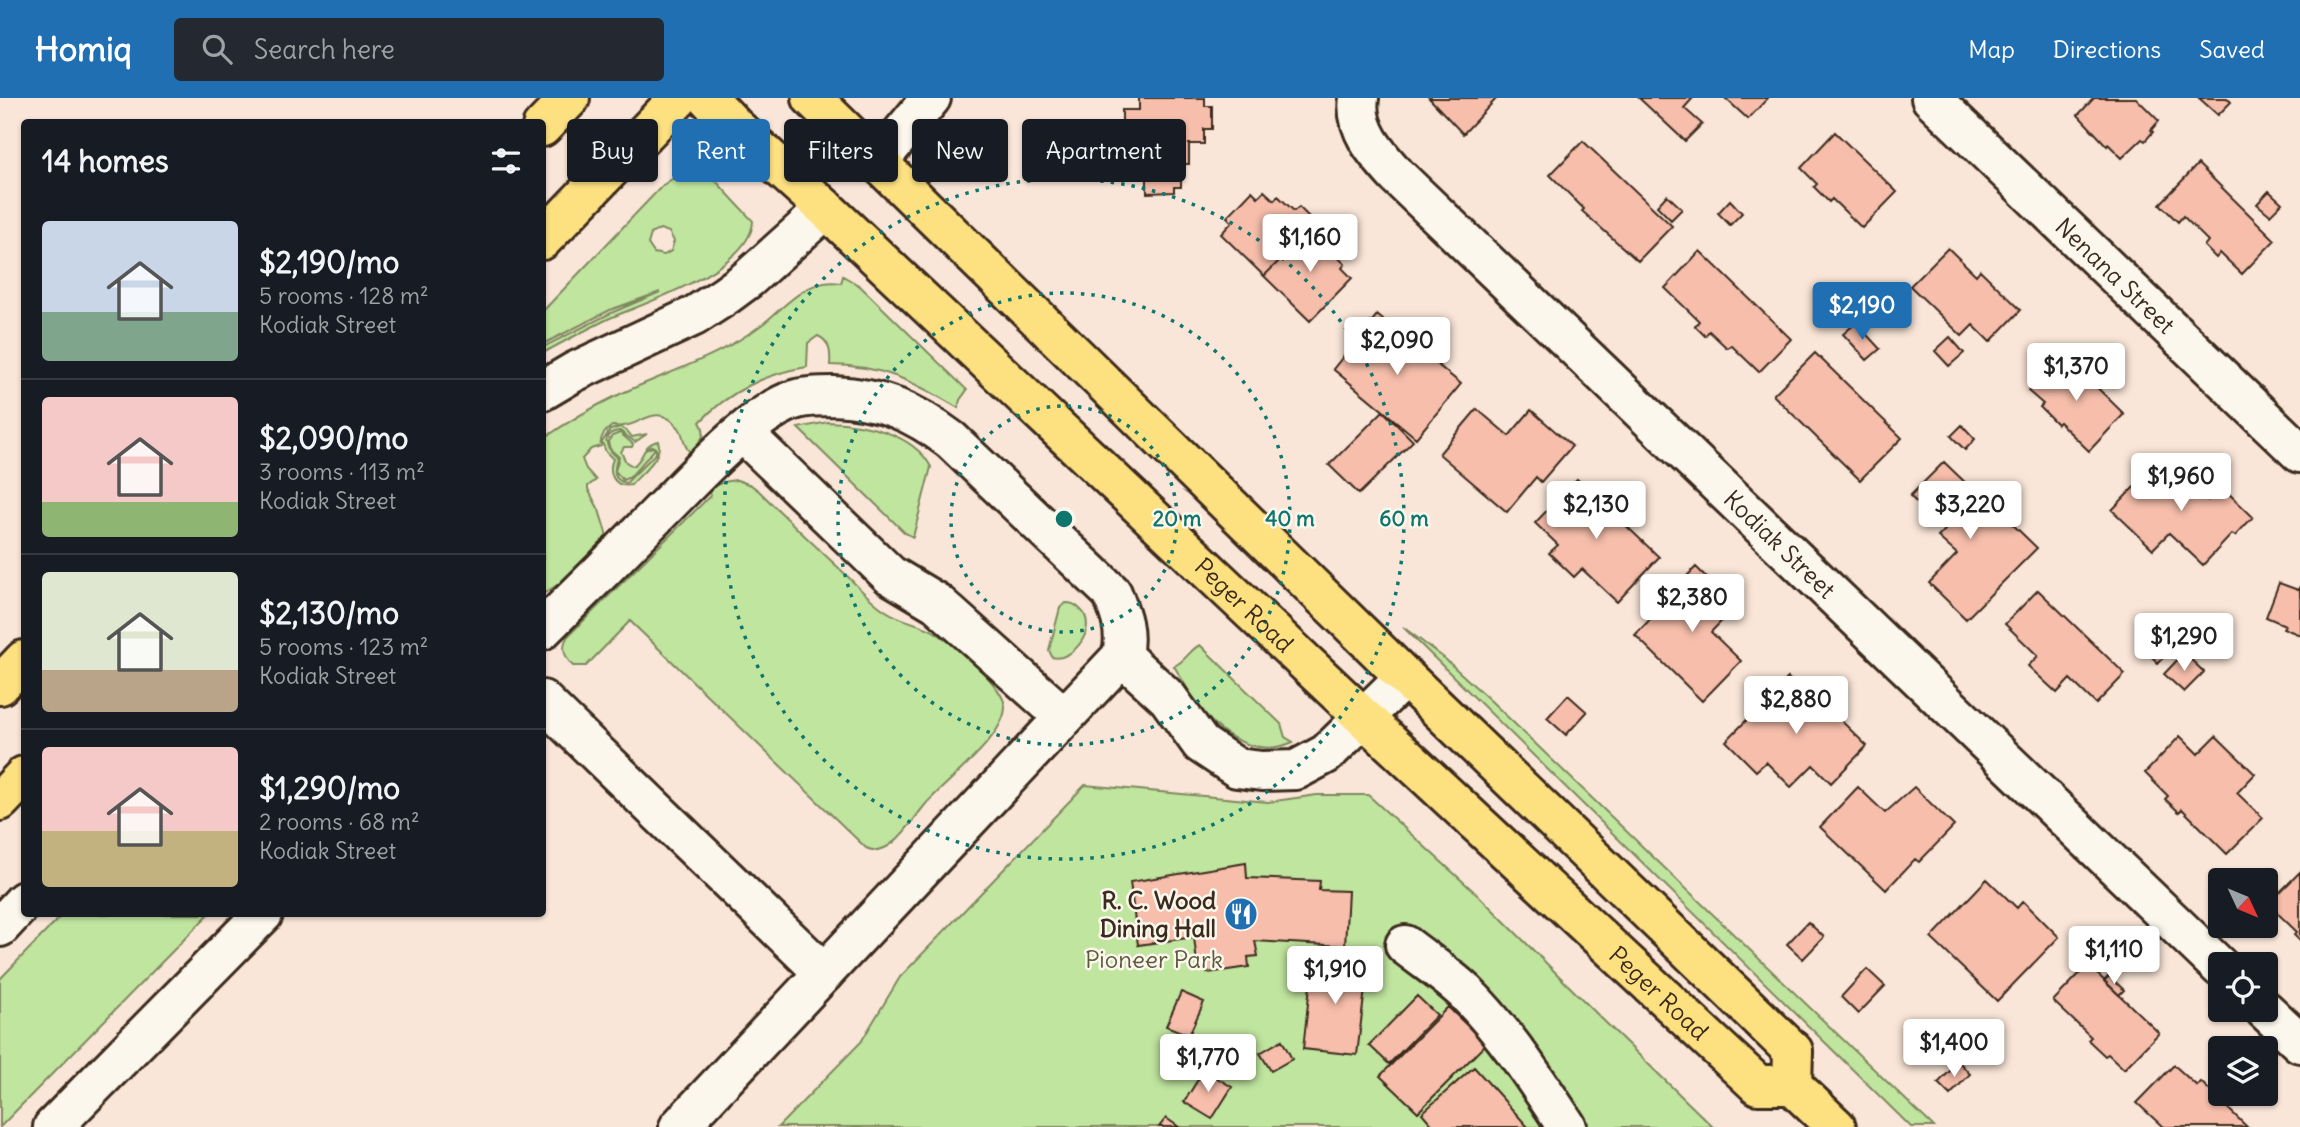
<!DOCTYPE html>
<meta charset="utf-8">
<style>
body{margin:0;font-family:Delius,sans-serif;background:#242831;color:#f1f3f6;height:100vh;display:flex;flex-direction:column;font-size:26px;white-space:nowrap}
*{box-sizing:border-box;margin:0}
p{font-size:23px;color:#9ea1a6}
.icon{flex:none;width:38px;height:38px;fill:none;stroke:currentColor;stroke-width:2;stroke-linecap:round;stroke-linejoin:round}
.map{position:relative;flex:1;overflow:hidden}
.drawer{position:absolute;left:21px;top:21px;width:525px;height:798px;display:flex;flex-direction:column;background:#171b24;border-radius:7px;box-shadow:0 2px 5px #0004}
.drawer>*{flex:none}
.banner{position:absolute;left:567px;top:21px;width:665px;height:63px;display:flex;gap:14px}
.needle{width:46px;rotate:134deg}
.buttons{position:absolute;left:2208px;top:770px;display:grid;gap:14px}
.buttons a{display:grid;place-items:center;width:70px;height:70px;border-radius:7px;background:#171b24;box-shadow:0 2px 5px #0004;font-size:35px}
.price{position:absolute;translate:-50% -60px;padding:0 16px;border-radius:7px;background:#fff;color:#222;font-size:23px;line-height:46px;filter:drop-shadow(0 2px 4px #0008)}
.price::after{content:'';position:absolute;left:50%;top:42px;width:21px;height:16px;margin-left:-10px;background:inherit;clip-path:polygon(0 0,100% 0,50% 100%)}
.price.selected{background:#1f6fb2;color:#fff}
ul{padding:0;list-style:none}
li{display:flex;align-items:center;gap:21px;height:175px;padding:0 21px}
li+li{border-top:2px solid #363941}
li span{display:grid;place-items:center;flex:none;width:196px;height:140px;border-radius:7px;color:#555}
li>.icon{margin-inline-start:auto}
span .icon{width:84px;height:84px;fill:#fffc;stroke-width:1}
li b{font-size:30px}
h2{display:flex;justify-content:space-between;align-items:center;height:84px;padding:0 21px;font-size:30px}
.chip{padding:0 24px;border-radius:7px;background:#171b24;box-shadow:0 2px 5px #0004;font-size:24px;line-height:63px}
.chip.selected{background:#1f6fb2;color:#fff}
header{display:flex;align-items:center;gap:42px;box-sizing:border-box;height:98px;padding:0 35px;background:#1f6fb2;color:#fff}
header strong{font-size:33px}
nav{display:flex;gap:38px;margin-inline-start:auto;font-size:24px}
.search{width:490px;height:63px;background:#242831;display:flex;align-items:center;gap:18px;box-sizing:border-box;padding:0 24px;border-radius:7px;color:#9ea1a6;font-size:26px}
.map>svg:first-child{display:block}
.green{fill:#c0e59f;stroke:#7e885e;stroke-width:2;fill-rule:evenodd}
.building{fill:#f6beab;stroke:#3b2a1e;stroke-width:2}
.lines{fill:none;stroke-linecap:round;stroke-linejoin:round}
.minor-casing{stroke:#3b2a1e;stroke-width:44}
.major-casing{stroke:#3b2a1e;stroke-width:44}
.minor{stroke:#fbf7ec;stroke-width:38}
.major{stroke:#fde080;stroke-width:38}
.ring{fill:none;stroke:#0f766e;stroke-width:3.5;stroke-dasharray:3.5 7}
.labels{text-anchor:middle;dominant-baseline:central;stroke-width:5;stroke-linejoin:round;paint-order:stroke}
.street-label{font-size:24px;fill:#3b2a1e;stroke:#fbf7ec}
.poi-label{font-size:24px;font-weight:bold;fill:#3b2a1e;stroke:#fbf7ec;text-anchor:end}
.park-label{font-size:24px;fill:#5c593e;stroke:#fbf7ec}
.centre{fill:#0f766e;stroke:#fbf7ec;stroke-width:3.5}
.ring-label{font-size:21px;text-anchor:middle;font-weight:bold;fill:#0f766e;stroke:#fbf7ec;stroke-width:5;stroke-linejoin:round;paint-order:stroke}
</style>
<header>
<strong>Homiq</strong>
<div class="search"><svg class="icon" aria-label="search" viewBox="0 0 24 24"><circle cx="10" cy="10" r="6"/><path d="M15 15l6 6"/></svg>Search here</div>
<nav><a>Map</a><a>Directions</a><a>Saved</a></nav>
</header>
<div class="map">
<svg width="2300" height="1029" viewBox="0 0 2300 1029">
<rect width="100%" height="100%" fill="#fae6d8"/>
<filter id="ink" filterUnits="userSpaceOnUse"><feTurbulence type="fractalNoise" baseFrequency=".0143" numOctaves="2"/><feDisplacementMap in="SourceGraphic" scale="14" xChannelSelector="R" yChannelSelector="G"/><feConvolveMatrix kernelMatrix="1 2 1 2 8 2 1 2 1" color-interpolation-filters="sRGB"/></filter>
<g filter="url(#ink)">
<!-- green -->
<path class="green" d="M 701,67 L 753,123 C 751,170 646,205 610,220 C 587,231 565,243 543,255 L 543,249 L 611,215 L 660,194 L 610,212 L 543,246 L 543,213 L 663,87 L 686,72 ZM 660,131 L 669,134 L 674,143 L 671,153 L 664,157 L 654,155 L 648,146 L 651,136 Z
M 843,178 L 860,188 L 967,292 L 960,302 L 958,310 C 915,284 881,267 830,267 C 831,255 830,243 818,238 L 808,245 L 807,269 C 767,275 728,294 700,324 C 709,338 699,344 690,354 C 682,347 685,338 679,330 C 657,303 642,327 623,328 C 619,329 616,328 612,328 C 605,333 599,339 601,348 L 591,351 L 582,361 L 586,371 L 596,382 L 588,388 L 588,391 L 599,412 L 607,438 L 560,485 L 543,496 L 543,341 C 566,325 591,310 616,298 C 667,274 719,260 764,225 C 788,206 808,179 841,185 Z
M 828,324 C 863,325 913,335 931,369 L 913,439 L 905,435 L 798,330 Z
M 620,329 L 628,334 L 632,339 L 647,336 L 635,344 L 620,333 C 599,335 606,350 617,359 C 615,370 610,381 626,385 L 656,355 L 656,351 L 653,348 L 645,352 L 652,349 L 655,351 L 630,379 L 623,382 L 615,373 L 619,359 L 610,351 L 608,344 L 612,338 L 620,335 L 633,346 L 632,349 L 624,349 L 621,354 L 626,364 L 633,368 C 645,360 642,346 658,343 C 664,359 641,375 631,387 C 614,390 607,375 613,361 L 606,354 L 602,344 L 610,332 Z
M 737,382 L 751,387 L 759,393 C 786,420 814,447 843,474 C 857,487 870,503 886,513 C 901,523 920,525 935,534 C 952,545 1006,589 1005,610 C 1003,641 946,683 925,707 C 912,722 890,762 866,750 L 630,523 L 586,568 L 573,568 C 564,559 561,548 568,538 L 711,397 L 709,395 C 716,385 725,383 737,382 Z
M 1065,505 C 1072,505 1075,506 1080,511 C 1100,529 1072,565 1052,559 L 1049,552 L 1060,510 Z
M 1403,529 L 1444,560 L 1492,604 L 1934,1029 L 1911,1029 Z
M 1200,547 L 1281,626 L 1285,639 L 1293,644 C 1276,652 1260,651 1244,645 C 1206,630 1194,601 1174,568 C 1186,563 1189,552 1200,547 Z
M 1085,687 L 1268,704 L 1317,697 L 1368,697 L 1481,800 L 1601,920 L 1713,1029 L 778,1029 L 861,944 L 900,879 Z
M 63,816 L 209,816 L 0,1029 L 0,881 Z"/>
<!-- building -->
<path class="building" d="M 1139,0 L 1205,0 L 1205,8 L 1212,8 L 1212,31 L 1204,31 L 1204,46 L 1189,46 L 1189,66 L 1181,66 L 1181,89 L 1174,89 L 1174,94 L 1147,95 L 1147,66 L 1140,66 L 1140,55 L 1122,55 L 1122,12 L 1139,12 Z
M 1429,0 L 1497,0 L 1463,36 Z
M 1639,0 L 1693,0 L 1684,10 L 1702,26 L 1685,43 Z
M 1725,0 L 1768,0 L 1748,21 Z
M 2094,0 L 2136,0 L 2159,23 L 2151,32 L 2153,34 L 2145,43 L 2142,41 L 2122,60 L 2108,46 L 2107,48 L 2078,17 Z
M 2199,0 L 2227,0 L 2231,4 L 2218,17 Z
M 1835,34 L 1897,94 L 1862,130 L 1832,101 L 1829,104 L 1814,89 L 1817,86 L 1801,70 Z
M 1583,43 L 1672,128 L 1638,163 L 1582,113 L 1584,111 L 1550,77 Z
M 2198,66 L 2275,142 L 2242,176 L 2220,155 L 2216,160 L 2204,148 L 2208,143 L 2183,118 L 2178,124 L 2160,106 Z
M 1252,93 L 1258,99 L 1264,93 L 1274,102 L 1278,98 L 1294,113 L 1299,109 L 1316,126 L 1264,178 L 1221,136 L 1232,124 L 1227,119 Z
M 2269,93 L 2282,105 L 2270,117 L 2257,106 Z
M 1667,97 L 1682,111 L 1671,122 L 1657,108 Z
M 1730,102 L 1742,115 L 1730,127 L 1718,115 Z
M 1316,126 L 1334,145 L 1329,151 L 1345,166 L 1342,170 L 1352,180 L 1310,223 L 1264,178 Z
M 1948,150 L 1976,177 L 1980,172 L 2021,212 L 1990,244 L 1973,227 L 1962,238 L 1910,188 Z
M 1700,153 L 1791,241 L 1759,274 L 1731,247 L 1727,250 L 1709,233 L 1705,238 L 1695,228 L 1699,223 L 1665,190 Z
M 1377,217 L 1461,286 L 1416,340 L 1333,271 Z
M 1856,225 L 1880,251 L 1867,262 L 1843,236 Z
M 1950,239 L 1964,255 L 1949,268 L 1935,253 Z
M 1815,255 L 1902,340 L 1860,382 L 1773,297 Z
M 2063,256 L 2124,316 L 2089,353 L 2059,324 L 2057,326 L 2040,309 L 2043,306 L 2028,293 Z
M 1477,311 L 1509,338 L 1531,312 L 1572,348 L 1541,384 L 1536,379 L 1507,414 L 1439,356 Z
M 1383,313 L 1413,343 L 1359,396 L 1329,367 Z
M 1962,327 L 1975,341 L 1965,352 L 1951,338 Z
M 2163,359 L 2208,402 L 2221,388 L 2253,419 L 2235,438 L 2232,436 L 2203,467 L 2169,435 L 2153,451 L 2112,412 Z
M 1944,364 L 2002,420 L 2004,418 L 2037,450 L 1966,521 L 1929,485 L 1957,456 L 1938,439 L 1945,432 L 1910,398 Z
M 1577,381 L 1609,411 L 1613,407 L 1624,417 L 1620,422 L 1659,459 L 1617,504 L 1582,471 L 1574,479 L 1549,455 L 1558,447 L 1535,425 Z
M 1696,469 L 1736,508 L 1711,534 L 1741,563 L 1702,603 L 1635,537 L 1665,506 L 1662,503 Z
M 2279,485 L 2298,492 L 2300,488 L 2300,537 L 2283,530 L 2285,527 L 2266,519 Z
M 2038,492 L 2125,576 L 2096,606 L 2070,581 L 2057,595 L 2028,568 L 2038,558 L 2005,526 Z
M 2157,540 L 2170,552 L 2158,565 L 2145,552 Z
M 2184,555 L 2204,574 L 2184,594 L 2164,576 Z
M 1788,580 L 1804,595 L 1809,591 L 1867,648 L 1831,685 L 1813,667 L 1791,689 L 1766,664 L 1756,673 L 1726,643 Z
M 1568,597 L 1587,614 L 1566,637 L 1547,620 Z
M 2180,638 L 2198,656 L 2216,638 L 2255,676 L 2237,695 L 2263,720 L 2227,756 L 2182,711 L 2179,714 L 2165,701 L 2168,698 L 2145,675 Z
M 1858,689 L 1885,715 L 1914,689 L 1954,728 L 1919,764 L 1915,761 L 1886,792 L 1820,729 Z
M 1246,765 L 1247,780 L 1320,783 L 1319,792 L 1348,793 L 1345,848 L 1255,843 L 1258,858 L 1248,859 L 1249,869 L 1207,875 L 1206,865 L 1197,866 L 1194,839 L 1138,847 L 1130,784 Z
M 2300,774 L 2300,843 L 2294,837 L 2297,834 L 2268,806 Z
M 1987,781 L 2017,810 L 2023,803 L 2059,839 L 1997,903 L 1931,840 Z
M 1808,824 L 1824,839 L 1803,861 L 1787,846 Z
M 1313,860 L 1368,866 L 1357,957 L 1303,951 Z
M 2088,867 L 2159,935 L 2124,971 L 2108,956 L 2105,958 L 2088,942 L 2091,939 L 2053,903 Z
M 1867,871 L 1885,888 L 1858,916 L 1841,899 Z
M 2109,878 L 2124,892 L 2119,897 L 2104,883 Z
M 1181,894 L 1204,904 L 1189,937 L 1166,928 Z
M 1417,898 L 1437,917 L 1389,966 L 1369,947 Z
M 1448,909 L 1486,946 L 1418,1014 L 1380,978 Z
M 1282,942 L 1292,961 L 1271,973 L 1260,955 Z
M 1959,964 L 1970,976 L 1950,997 L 1938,985 Z
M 2174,967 L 2197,988 L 2201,984 L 2247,1029 L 2163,1029 L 2137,1005 Z
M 1474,969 L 1528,1029 L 1434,1029 L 1422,1015 Z
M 1204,972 L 1232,989 L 1212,1021 L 1184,1004 Z
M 1166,1020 L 1179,1029 L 1159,1029 Z"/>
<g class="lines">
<defs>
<g id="minor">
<path id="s1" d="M 1359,0 C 1354,31 1377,56 1396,77 L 2221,870"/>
<path id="s2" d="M 1931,0 L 2300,355"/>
<path d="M 878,64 L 931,0"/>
<path d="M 542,293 L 574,274 L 694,218 L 725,198 L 748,181 L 826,111"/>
<path d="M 743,335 L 890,477 L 937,505 L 1064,619"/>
<path d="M 542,532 C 583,492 623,452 663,411 C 695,379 754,313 797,301 C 808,298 823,298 834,298 C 882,300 914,314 951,342 L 1112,495 C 1121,518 1127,533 1122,558 L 1168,600 L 1201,646 L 1237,670 L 1262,673 L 1296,672 L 1326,656 L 1405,579"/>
<path d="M 542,602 L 824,875"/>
<path d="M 0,829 L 24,803"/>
<path d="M 1405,847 C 1424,862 1447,877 1465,894 C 1505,934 1536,982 1567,1029"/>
<path d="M 2265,912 L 2300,945"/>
<path d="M 53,1029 L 263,816"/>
<path d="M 679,1029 L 1122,558"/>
</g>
<g id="major">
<path id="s3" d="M 708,0 L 734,28 L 826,111 L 1364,620 L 1758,987 L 1792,987 L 1836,1029"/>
<path d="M 812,0 L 1405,579 L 1793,953 L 1792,987"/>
<path d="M 542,29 L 570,0"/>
<path d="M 542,142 L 679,0"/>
<path d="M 0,587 L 24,562"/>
<path d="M 0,703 L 24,678"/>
</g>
</defs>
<!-- minor casing -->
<use href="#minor" class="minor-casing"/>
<!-- major casing -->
<use href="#major" class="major-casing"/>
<!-- minor -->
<use href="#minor" class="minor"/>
<!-- major -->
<use href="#major" class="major"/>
</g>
</g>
<!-- distance rings -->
<g class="ring">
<circle cx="1064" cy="421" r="113"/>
<circle cx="1064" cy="421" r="226"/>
<circle cx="1064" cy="421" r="340"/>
</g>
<!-- icons -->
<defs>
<symbol id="restaurant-disc" viewBox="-11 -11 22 22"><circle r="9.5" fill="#1f6fb2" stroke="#fbf7ec"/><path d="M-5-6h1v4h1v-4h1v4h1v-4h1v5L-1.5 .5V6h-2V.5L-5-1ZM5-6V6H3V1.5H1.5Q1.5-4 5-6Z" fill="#fff"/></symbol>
</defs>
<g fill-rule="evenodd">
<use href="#restaurant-disc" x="1222" y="797" width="38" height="38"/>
</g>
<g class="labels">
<!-- street labels -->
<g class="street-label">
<text stroke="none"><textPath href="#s2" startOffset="256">Nenana Street</textPath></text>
<text stroke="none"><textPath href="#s1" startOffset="621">Kodiak Street</textPath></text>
<text stroke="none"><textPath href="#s3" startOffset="738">Peger Road</textPath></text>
<text stroke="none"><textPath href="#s3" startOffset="1306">Peger Road</textPath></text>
</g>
<!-- poi labels -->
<g class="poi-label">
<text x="1216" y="802">R. C. Wood<tspan x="1216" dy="28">Dining Hall</tspan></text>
</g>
<!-- park labels -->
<g class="park-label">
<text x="1154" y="861">Pioneer Park</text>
</g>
</g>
<circle cx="1064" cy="421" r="10" class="centre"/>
<g class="ring-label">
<text x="1177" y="428">20 m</text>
<text x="1290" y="428">40 m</text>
<text x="1404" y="428">60 m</text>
</g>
</svg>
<div class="buttons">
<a><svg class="needle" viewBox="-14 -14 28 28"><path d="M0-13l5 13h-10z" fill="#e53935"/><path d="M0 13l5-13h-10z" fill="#9ea1a6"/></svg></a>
<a><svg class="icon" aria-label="locate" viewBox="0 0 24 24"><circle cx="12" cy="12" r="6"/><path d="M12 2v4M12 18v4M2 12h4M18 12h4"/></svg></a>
<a><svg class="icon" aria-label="layers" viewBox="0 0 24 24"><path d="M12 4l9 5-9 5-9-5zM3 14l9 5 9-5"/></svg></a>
</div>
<b class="price" style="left:1310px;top:176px">$1,160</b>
<b class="price selected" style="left:1862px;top:244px">$2,190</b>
<b class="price" style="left:1397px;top:279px">$2,090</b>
<b class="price" style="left:2076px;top:305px">$1,370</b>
<b class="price" style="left:2181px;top:415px">$1,960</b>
<b class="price" style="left:1596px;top:443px">$2,130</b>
<b class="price" style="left:1970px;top:443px">$3,220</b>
<b class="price" style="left:1692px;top:536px">$2,380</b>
<b class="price" style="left:2184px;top:575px">$1,290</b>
<b class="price" style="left:1796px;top:638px">$2,880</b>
<b class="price" style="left:2114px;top:888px">$1,110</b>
<b class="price" style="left:1335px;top:908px">$1,910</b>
<b class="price" style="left:1954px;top:981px">$1,400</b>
<b class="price" style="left:1208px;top:996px">$1,770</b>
<div class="banner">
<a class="chip">Buy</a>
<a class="chip selected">Rent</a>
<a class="chip">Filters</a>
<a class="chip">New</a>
<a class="chip">Apartment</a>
</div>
<section class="drawer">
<h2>14 homes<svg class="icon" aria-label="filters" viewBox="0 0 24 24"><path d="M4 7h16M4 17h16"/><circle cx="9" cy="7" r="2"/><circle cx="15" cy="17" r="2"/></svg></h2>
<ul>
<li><span style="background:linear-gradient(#c9d6e8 65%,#7fa58c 0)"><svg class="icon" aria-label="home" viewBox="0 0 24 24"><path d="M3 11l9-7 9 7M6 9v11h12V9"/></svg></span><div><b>$2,190/mo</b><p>5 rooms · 128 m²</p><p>Kodiak Street</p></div></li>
<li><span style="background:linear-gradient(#f6c9c9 75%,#8fb573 0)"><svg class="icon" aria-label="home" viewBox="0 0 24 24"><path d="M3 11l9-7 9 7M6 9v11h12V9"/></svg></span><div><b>$2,090/mo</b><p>3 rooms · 113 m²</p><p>Kodiak Street</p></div></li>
<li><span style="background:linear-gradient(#dfe7d0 70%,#b9a48a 0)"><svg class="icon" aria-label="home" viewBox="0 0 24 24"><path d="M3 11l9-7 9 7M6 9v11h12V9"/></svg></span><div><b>$2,130/mo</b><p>5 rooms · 123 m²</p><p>Kodiak Street</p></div></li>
<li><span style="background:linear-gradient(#f6c9c9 60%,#c2b280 0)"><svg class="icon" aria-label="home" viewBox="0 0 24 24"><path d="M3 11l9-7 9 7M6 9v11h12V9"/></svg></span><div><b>$1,290/mo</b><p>2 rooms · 68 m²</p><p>Kodiak Street</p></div></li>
</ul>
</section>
</div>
